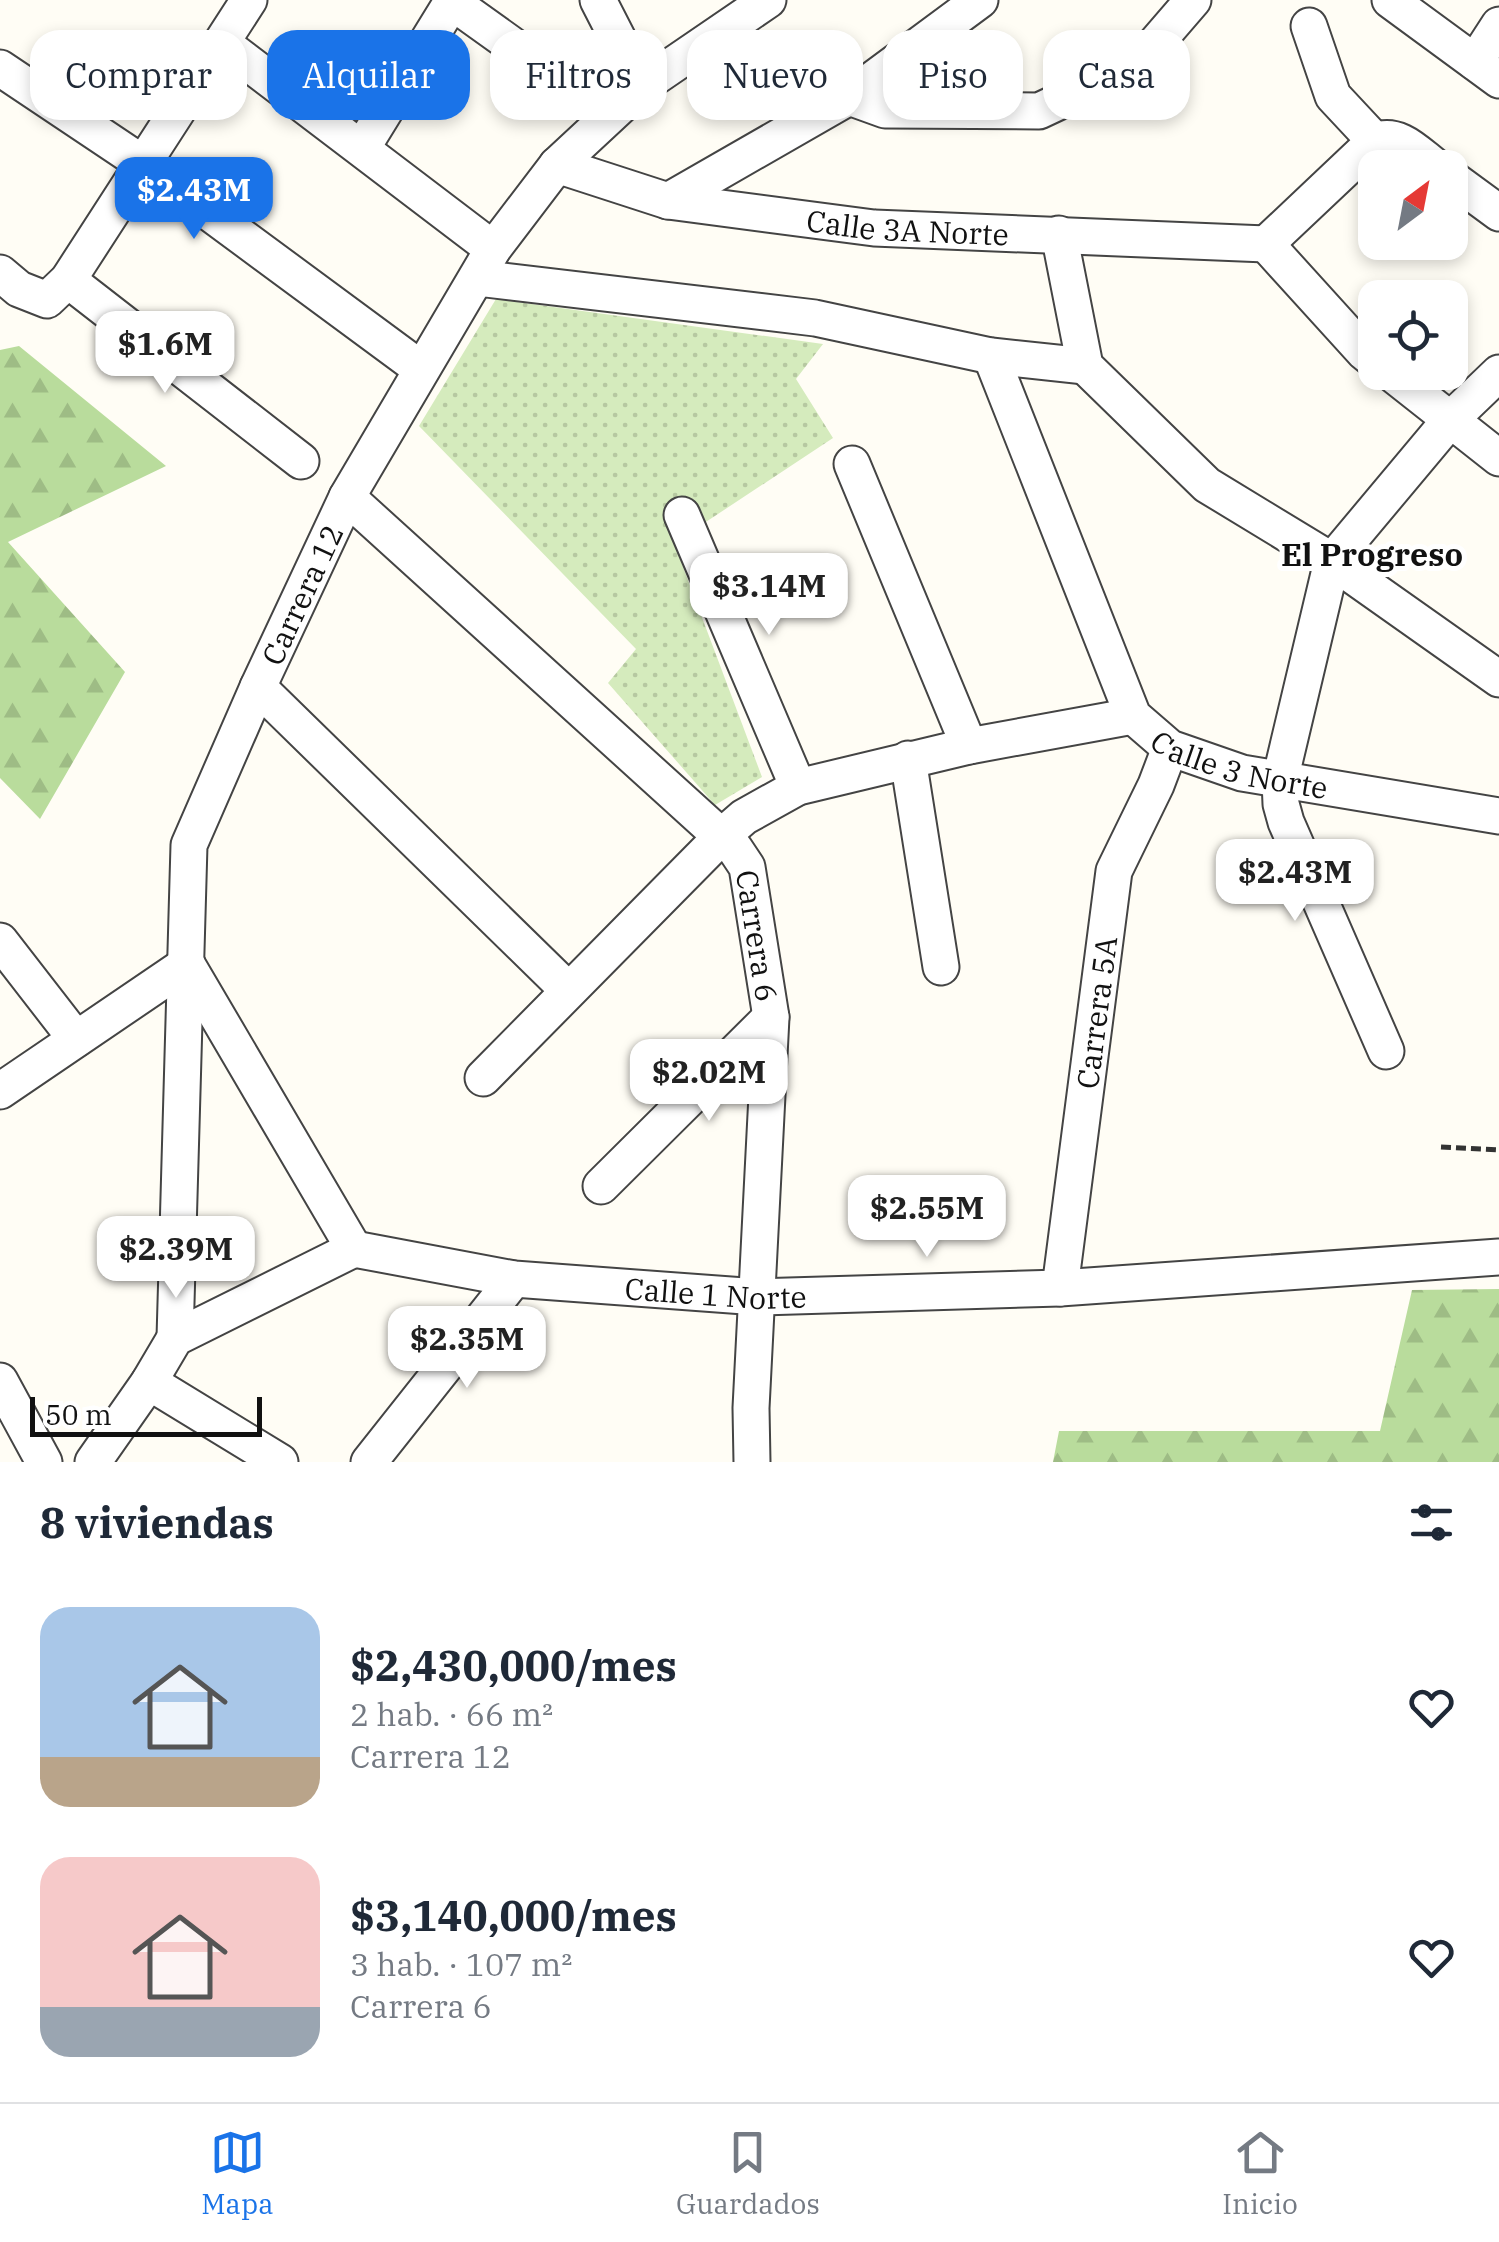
<!DOCTYPE html>
<html lang="es">
<meta charset="utf-8">
<style>
body{margin:0;font-family:"IBM Plex Serif",serif;background:#f2f2f3;color:#1f2937;height:100vh;display:flex;flex-direction:column;font-size:38px;white-space:nowrap}
*{box-sizing:border-box;margin:0}
p{font-size:32px;color:#747a83}
.icon{flex:none;width:55px;height:55px;fill:none;stroke:currentColor;stroke-width:2;stroke-linecap:round;stroke-linejoin:round}
.map{position:relative;height:1462px;overflow:hidden}
.details{display:flex;flex-direction:column;background:#fff;flex:1}
.details>*{flex:none}
.hud{position:absolute;left:30px;top:30px;width:1440px;height:90px;display:flex;gap:20px}
.needle{width:65px;rotate:32deg}
.fabs{position:absolute;left:1358px;top:150px;display:grid;gap:20px}
.fabs a{display:grid;place-items:center;width:110px;height:110px;border-radius:20px;background:#fff;box-shadow:0 5px 15px #0003;font-size:50px}
.scale{position:absolute;left:30px;bottom:25px;width:232px;box-sizing:border-box;padding-left:10px;border:5px solid #111;border-top:0;font-size:28px;line-height:35px;white-space:nowrap;color:#111;-webkit-text-stroke:8px #fff;paint-order:stroke}
.price{position:absolute;translate:-50% -85px;padding:0 22px;border-radius:20px;background:#fff;color:#222;font-size:32px;line-height:65px;filter:drop-shadow(0 2px 5px #0008)}
.price::after{content:'';position:absolute;left:50%;top:60px;width:30px;height:22px;margin-left:-15px;background:inherit;clip-path:polygon(0 0,100% 0,50% 100%)}
.price.selected{background:#1a73e8;color:#fff}
ul{padding:0;list-style:none}
li{display:flex;align-items:center;gap:30px;height:250px;padding:0 40px}
li span{display:grid;place-items:center;flex:none;width:280px;height:200px;border-radius:30px;color:#555}
li>.icon{margin-inline-start:auto}
span .icon{width:120px;height:120px;fill:#fffc;stroke-width:1}
li b{font-size:42px}
h2{display:flex;justify-content:space-between;align-items:center;height:120px;padding:0 40px;font-size:42px}
.pill{padding:0 35px;border-radius:30px;background:#fff;box-shadow:0 5px 15px #0003;font-size:35px;line-height:90px}
.pill.selected{background:#1a73e8;color:#fff}
.menu{display:flex;justify-content:space-around;align-items:center;height:140px;border-top:2px solid #e0e1e3;background:#fff;font-size:28px;color:#747a83}
.menu a{display:grid;justify-items:center;gap:5px}
.menu .selected{color:#1a73e8}
.map>svg:first-child{display:block}
.grass{fill:url(#grass-dots)}
.forest{fill:url(#forest-firs)}
.lines{fill:none;stroke-linecap:round;stroke-linejoin:round}
.street-casing{stroke:#444;stroke-width:39}
.path{stroke:#333;stroke-width:5;stroke-dasharray:10 5;stroke-linecap:butt}
.street{stroke:#fff;stroke-width:35}
.labels{text-anchor:middle;dominant-baseline:central;stroke-width:10;stroke-linejoin:round;paint-order:stroke}
.street-label{font-size:30px;fill:#111;stroke:#fff}
.neighbourhood-label{font-size:32px;font-weight:bold;fill:#111;stroke:#fff}
</style>
<div class="map">
<svg width="1499" height="1462" viewBox="0 0 1499 1462">
<defs>
<pattern id="grass-dots" width="8" height="8" patternUnits="userSpaceOnUse" patternTransform="scale(2.5)"><rect width="8" height="8" fill="#d5ebbd"/><path d="M2 2h.1M6 6h.1" fill="none" stroke="#b6c8a1" stroke-width="1.8" stroke-linecap="round"/></pattern>
<pattern id="forest-firs" width="22" height="20" patternUnits="userSpaceOnUse" patternTransform="scale(2.5)"><rect width="22" height="20" fill="#b9dc9c"/><path d="M5 1l3.5 6h-7zM16 11l3.5 6h-7z" fill="#9ebc85"/></pattern>
</defs>
<rect width="100%" height="100%" fill="#fffdf5"/>
<!-- grass -->
<path class="grass" d="M 496,299 L 823,344 L 796,379 L 833,438 L 674,543 L 762,777 L 715,805 L 608,683 L 636,649 L 419,426 Z"/>
<!-- forest -->
<path class="forest" d="M 19,346 L 166,466 L 8,542 L 125,672 L 40,819 L 0,778 L 0,350 Z
M 1499,1289 L 1499,1462 L 1053,1462 L 1059,1431 L 1380,1431 L 1412,1290 Z"/>
<g class="lines">
<defs>
<g id="street">
<path d="M 1390,0 L 1499,80"/>
<path d="M 452,2 L 572,88 L 642,86 L 598,0"/>
<path d="M 1309,26 L 1333,96 L 1375,141"/>
<path d="M 222,43 L 493,249"/>
<path d="M 1475,62 L 1499,25"/>
<path d="M 0,68 L 142,163 L 421,369"/>
<path d="M 849,97 L 885,110 L 1039,111 L 1137,65 L 1193,0"/>
<path d="M 362,148 L 453,0"/>
<path id="s1" d="M 557,165 L 668,201 L 874,228 L 1266,244"/>
<path d="M 1450,177 L 1499,213"/>
<path d="M 668,201 L 849,97 L 980,0"/>
<path d="M 1059,234 L 1085,366 L 1207,485 L 1332,561 L 1499,679"/>
<path d="M 1266,244 L 1375,141 C 1399,131 1418,154 1437,168"/>
<path d="M 1266,244 L 1364,352 L 1375,361"/>
<path d="M 0,273 L 19,289 L 47,300 L 68,280 L 249,0"/>
<path d="M 478,278 L 815,318 L 991,356 L 1085,366"/>
<path d="M 68,280 L 301,461"/>
<path id="s2" d="M 991,356 L 1133,716 L 1170,748 L 1242,773 L 1499,816"/>
<path d="M 1390,372 L 1499,458"/>
<path d="M 852,464 L 969,746"/>
<path id="s3" d="M 347,497 L 735,849 L 747,867 L 771,1017 L 751,1408 L 752,1462"/>
<path d="M 682,515 L 798,787"/>
<path d="M 258,687 L 568,990"/>
<path d="M 908,759 L 941,967"/>
<path d="M 0,941 L 76,1039"/>
<path d="M 188,966 L 354,1249"/>
<path d="M 1386,1051 L 1286,822 L 1281,804 L 1280,780 L 1332,561 L 1450,420 L 1499,373"/>
<path d="M 483,1078 L 721,837 L 744,817 L 798,787 L 969,746 L 1133,716"/>
<path d="M 0,1091 L 187,964"/>
<path d="M 601,1186 L 771,1017"/>
<path id="s4" d="M 354,1249 L 514,1279 L 758,1297 L 1060,1288 L 1499,1257"/>
<path id="s5" d="M 1060,1288 L 1114,871 L 1156,785 L 1170,748"/>
<path id="s6" d="M 175,1338 L 189,845 L 258,687 L 347,497 L 493,249 L 557,165 L 642,86 L 768,0"/>
<path d="M 0,1381 L 44,1462"/>
<path d="M 149,1382 L 280,1462"/>
<path d="M 93,1462 L 149,1382 L 175,1338 L 354,1249"/>
<path d="M 369,1462 L 514,1279"/>
</g>
</defs>
<!-- street casing -->
<use href="#street" class="street-casing"/>
<!-- path -->
<path class="path" d="M 1441,1147 L 1499,1150"/>
<!-- street -->
<use href="#street" class="street"/>
</g>
<g class="labels">
<!-- street labels -->
<g class="street-label">
<text stroke="none"><textPath href="#s1" startOffset="358">Calle 3A Norte</textPath></text>
<text stroke="none"><textPath href="#s6" startOffset="768">Carrera 12</textPath></text>
<text stroke="none"><textPath href="#s2" startOffset="508">Calle 3 Norte</textPath></text>
<text stroke="none"><textPath href="#s3" startOffset="615">Carrera 6</textPath></text>
<text stroke="none"><textPath href="#s5" startOffset="278">Carrera 5A</textPath></text>
<text stroke="none"><textPath href="#s4" startOffset="365">Calle 1 Norte</textPath></text>
</g>
<!-- neighbourhood labels -->
<g class="neighbourhood-label">
<text x="1372" y="554">El Progreso</text>
</g>
</g>
</svg>
<div class="fabs">
<a><svg class="needle" viewBox="-14 -14 28 28"><path d="M0-13l5 13h-10z" fill="#e53935"/><path d="M0 13l5-13h-10z" fill="#747a83"/></svg></a>
<a><svg class="icon" aria-label="locate" viewBox="0 0 24 24"><circle cx="12" cy="12" r="6"/><path d="M12 2v4M12 18v4M2 12h4M18 12h4"/></svg></a>
</div>
<div class="scale">50 m</div>
<b class="price selected" style="left:194px;top:242px">$2.43M</b>
<b class="price" style="left:165px;top:396px">$1.6M</b>
<b class="price" style="left:769px;top:638px">$3.14M</b>
<b class="price" style="left:1295px;top:924px">$2.43M</b>
<b class="price" style="left:709px;top:1124px">$2.02M</b>
<b class="price" style="left:927px;top:1260px">$2.55M</b>
<b class="price" style="left:176px;top:1301px">$2.39M</b>
<b class="price" style="left:467px;top:1391px">$2.35M</b>
<div class="hud">
<a class="pill">Comprar</a>
<a class="pill selected">Alquilar</a>
<a class="pill">Filtros</a>
<a class="pill">Nuevo</a>
<a class="pill">Piso</a>
<a class="pill">Casa</a>
</div>
</div>
<section class="details">
<h2>8 viviendas<svg class="icon" aria-label="filters" viewBox="0 0 24 24"><path d="M4 7h16M4 17h16"/><circle cx="9" cy="7" r="2"/><circle cx="15" cy="17" r="2"/></svg></h2>
<ul>
<li><span style="background:linear-gradient(#a9c7e8 75%,#b9a48a 0)"><svg class="icon" aria-label="home" viewBox="0 0 24 24"><path d="M3 11l9-7 9 7M6 9v11h12V9"/></svg></span><div><b>$2,430,000/mes</b><p>2 hab. · 66 m²</p><p>Carrera 12</p></div><svg class="icon" aria-label="heart" viewBox="0 0 24 24"><path d="M12 20l-8-8c-3-5 5-10 8-4 3-6 11-1 8 4z"/></svg></li>
<li><span style="background:linear-gradient(#f6c9c9 75%,#9aa5b1 0)"><svg class="icon" aria-label="home" viewBox="0 0 24 24"><path d="M3 11l9-7 9 7M6 9v11h12V9"/></svg></span><div><b>$3,140,000/mes</b><p>3 hab. · 107 m²</p><p>Carrera 6</p></div><svg class="icon" aria-label="heart" viewBox="0 0 24 24"><path d="M12 20l-8-8c-3-5 5-10 8-4 3-6 11-1 8 4z"/></svg></li>
</ul>
</section>
<nav class="menu">
<a class="selected"><svg class="icon" aria-label="map" viewBox="0 0 24 24"><path d="M3 6l6-2 6 2 6-2v14l-6 2-6-2-6 2zM9 4v14M15 6v14"/></svg>Mapa</a>
<a><svg class="icon" aria-label="saved" viewBox="0 0 24 24"><path d="M7 4h10v16l-5-4-5 4z"/></svg>Guardados</a>
<a><svg class="icon" aria-label="home" viewBox="0 0 24 24"><path d="M3 11l9-7 9 7M6 9v11h12V9"/></svg>Inicio</a>
</nav>
